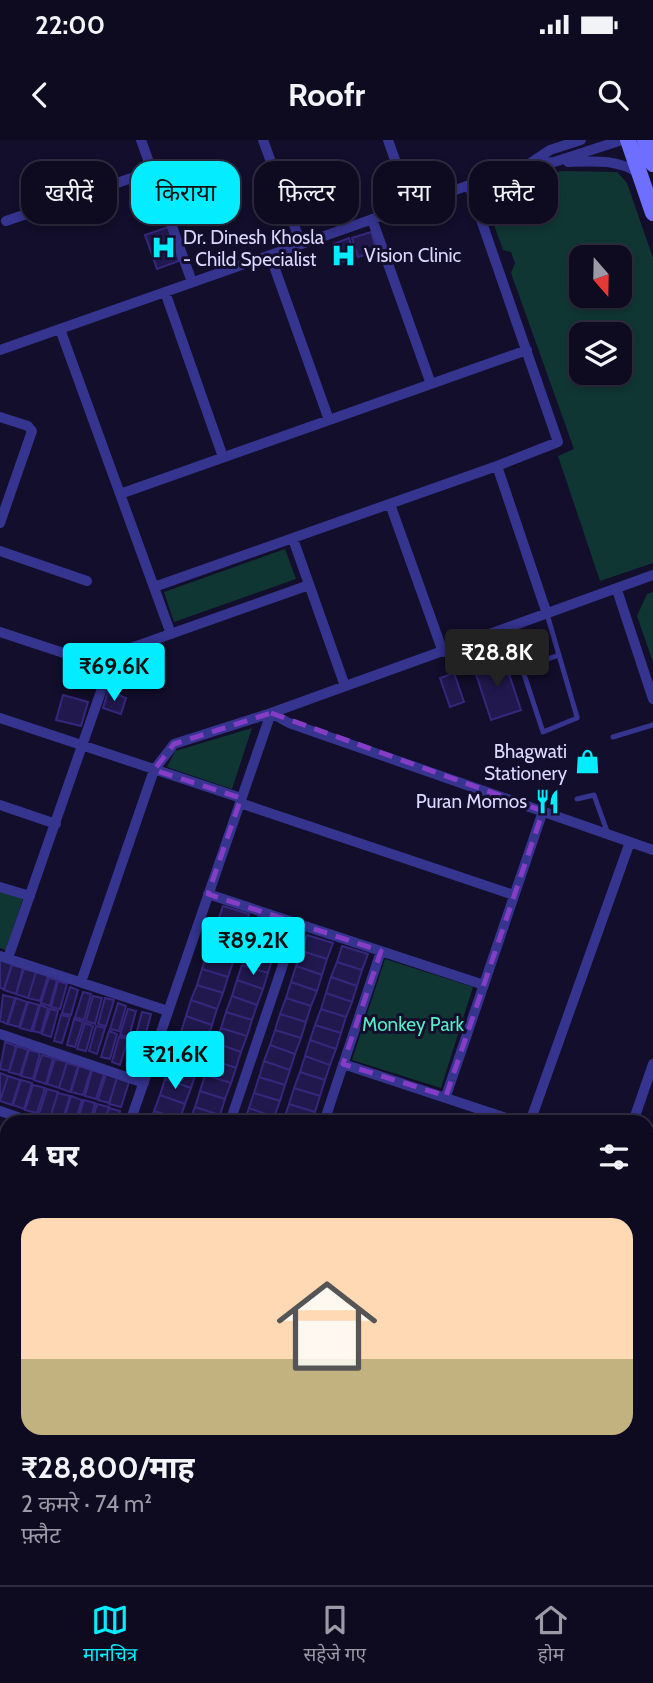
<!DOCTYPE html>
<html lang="hi">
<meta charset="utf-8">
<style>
body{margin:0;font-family:Cabin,"Noto Sans Devanagari",sans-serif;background:#1c182d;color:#f1f3f6;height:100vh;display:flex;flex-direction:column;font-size:26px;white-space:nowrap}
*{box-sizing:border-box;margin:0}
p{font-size:23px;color:#9b9aa5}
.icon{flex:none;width:38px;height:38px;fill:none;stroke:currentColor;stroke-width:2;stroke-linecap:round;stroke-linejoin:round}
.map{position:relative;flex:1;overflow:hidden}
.side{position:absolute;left:0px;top:975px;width:654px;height:471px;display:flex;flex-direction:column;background:#0e0a20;border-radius:21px 21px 0 0;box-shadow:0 4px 10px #0003,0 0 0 2px #2e2b3e}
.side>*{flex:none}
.hud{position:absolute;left:21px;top:21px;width:612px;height:63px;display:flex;gap:14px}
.needle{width:46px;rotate:160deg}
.controls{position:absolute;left:569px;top:105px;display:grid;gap:14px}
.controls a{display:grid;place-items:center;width:63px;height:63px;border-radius:14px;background:#0e0a20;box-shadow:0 4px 10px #0003,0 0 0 2px #2e2b3e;font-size:35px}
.price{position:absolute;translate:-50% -60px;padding:0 16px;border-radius:7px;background:#04ecff;color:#111;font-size:23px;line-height:46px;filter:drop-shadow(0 2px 4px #0008)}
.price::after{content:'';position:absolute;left:50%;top:42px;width:21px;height:16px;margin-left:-10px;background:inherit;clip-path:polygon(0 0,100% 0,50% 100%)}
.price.current{background:#222;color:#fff}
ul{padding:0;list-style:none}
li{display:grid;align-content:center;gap:14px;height:371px;padding:0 21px}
li span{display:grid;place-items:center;height:217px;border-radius:21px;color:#555}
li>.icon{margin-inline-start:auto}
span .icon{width:126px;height:126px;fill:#fffc;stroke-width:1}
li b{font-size:30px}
h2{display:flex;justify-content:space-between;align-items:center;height:84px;padding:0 21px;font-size:30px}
.tag{padding:0 24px;border-radius:21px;background:#0e0a20;box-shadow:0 4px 10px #0003,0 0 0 2px #2e2b3e;font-size:24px;line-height:63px}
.tag.current{background:#04ecff;color:#111}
.status{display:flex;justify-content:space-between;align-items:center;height:49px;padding:0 35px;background:#0e0a20;direction:ltr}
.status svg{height:19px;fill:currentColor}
header{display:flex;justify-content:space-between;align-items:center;height:91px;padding:0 21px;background:#0e0a20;font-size:32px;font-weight:700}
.tab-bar{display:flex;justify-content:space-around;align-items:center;height:98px;border-top:2px solid #2e2b3e;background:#0e0a20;font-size:19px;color:#9b9aa5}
.tab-bar a{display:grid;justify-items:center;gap:4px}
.tab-bar .current{color:#04ecff}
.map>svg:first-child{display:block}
.green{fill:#103634;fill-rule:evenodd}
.building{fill:#21184e;stroke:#36277d;stroke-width:2}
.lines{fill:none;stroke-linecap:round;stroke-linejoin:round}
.service{stroke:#35348f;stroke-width:5}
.minor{stroke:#35348f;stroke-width:10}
.secondary{stroke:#6f6fff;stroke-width:16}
.marked{fill:none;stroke:#853dc5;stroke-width:5;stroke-dasharray:14 9;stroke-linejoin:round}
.labels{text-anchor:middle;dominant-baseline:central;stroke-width:6;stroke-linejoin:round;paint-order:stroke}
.poi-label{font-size:19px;fill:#dcd8ff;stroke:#120e2b;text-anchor:start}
.park-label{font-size:19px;fill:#56edc4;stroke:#120e2b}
</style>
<div class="status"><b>22:00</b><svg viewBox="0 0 49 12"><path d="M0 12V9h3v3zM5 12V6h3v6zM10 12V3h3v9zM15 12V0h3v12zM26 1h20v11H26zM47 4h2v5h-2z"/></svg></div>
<header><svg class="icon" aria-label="back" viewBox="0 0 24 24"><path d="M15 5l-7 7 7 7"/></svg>Roofr<svg class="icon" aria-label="search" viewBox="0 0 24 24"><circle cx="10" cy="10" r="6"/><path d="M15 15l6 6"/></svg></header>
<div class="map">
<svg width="653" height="1445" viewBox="0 0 653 1445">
<rect width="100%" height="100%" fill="#120e2b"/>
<!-- green -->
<path class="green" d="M 561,31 L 617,32 L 627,43 L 653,118 L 653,423 L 600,441 L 558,316 L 574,309 L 511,133 L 515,123 L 511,112 L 503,110 L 483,54 ZM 620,117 L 620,156 L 581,156 L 581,117 ZM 620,194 L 620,233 L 581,233 L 581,194 Z
M 285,409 L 296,439 L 174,482 L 164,452 Z
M 653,452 L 653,522 L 637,476 L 647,454 Z
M 252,588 L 232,649 L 167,627 L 175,611 Z
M 0,751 L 23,758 L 6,810 L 0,808 Z
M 385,819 L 473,847 L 441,948 L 352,920 Z
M 165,1439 L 165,1438 L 286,1439 L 284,1445 L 163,1445 Z"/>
<!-- building -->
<path class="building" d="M 168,87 L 179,121 L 157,129 L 145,95 Z
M 371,92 L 377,111 L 358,117 L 352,98 Z
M 349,98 L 355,117 L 339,123 L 333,104 Z
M 504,519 L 521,570 L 491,580 L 474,528 Z
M 454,533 L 464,562 L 450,567 L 440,538 Z
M 108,551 L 126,558 L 121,574 L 103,568 Z
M 63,555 L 88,562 L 81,586 L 56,580 Z
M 223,766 L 249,774 L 244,790 L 218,781 Z
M 258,777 L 284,786 L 279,801 L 253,793 Z
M 218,781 L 244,790 L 238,806 L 213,797 Z
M 253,793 L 279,801 L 273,817 L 247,809 Z
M 307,795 L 333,803 L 327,819 L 302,811 Z
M 213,797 L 238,806 L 233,822 L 207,813 Z
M 342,806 L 368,814 L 362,830 L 337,822 Z
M 247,809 L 273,817 L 268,833 L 242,825 Z
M 302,811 L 327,819 L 322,835 L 296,826 Z
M 207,813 L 233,822 L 228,837 L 202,829 Z
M 0,820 L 12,824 L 4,849 L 0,848 Z
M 337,822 L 362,830 L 357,846 L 331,837 Z
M 12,825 L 23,828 L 16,854 L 4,850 Z
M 242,825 L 268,833 L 263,849 L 237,840 Z
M 296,826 L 322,835 L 317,851 L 291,842 Z
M 24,829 L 36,832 L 28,858 L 16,854 Z
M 202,829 L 228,837 L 223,853 L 197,845 Z
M 36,832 L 48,836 L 40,861 L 28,858 Z
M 331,837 L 357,846 L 352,862 L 326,853 Z
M 49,838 L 57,840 L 50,866 L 41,863 Z
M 237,840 L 263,849 L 257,865 L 232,856 Z
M 58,841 L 67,844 L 60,869 L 51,867 Z
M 291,842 L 317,851 L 311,866 L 286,858 Z
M 197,845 L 223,853 L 217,869 L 191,860 Z
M 70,847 L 78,850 L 71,875 L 62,873 Z
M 83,852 L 91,854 L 84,880 L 75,877 Z
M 326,853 L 352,862 L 346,877 L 321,869 Z
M 3,855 L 15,858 L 7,884 L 0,881 Z
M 93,856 L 102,858 L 95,884 L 86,881 Z
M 232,856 L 257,865 L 252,880 L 226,872 Z
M 16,858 L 27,862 L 19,887 L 8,884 Z
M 105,858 L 114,860 L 106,886 L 98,884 Z
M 286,858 L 311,866 L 306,882 L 280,874 Z
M 191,860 L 217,869 L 212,885 L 186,876 Z
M 28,862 L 39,865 L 31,891 L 20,888 Z
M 118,863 L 126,866 L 119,891 L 110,889 Z
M 40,865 L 48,868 L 41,893 L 33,891 Z
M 50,869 L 58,871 L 51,897 L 42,894 Z
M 128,869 L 136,871 L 129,897 L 120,895 Z
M 321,869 L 346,877 L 341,893 L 315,885 Z
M 142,872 L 151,874 L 144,900 L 135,898 Z
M 226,872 L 252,880 L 247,896 L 221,888 Z
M 280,874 L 306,882 L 301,898 L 275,890 Z
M 61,875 L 70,877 L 62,903 L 54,901 Z
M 186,876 L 212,885 L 207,900 L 181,892 Z
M 74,879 L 83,882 L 75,907 L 67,905 Z
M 85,883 L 93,886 L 86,911 L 77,909 Z
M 315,885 L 341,893 L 336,909 L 310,900 Z
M 96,886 L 105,888 L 97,914 L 89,911 Z
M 221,888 L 247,896 L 241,912 L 216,903 Z
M 275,890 L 301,898 L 295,914 L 270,905 Z
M 109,891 L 117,894 L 110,919 L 101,917 Z
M 181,892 L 207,900 L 201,916 L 176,908 Z
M 119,897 L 128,899 L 120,925 L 112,922 Z
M 134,900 L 142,902 L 135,928 L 126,925 Z
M 310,900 L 336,909 L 330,925 L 305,916 Z
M 5,902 L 16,906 L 9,931 L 0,929 Z
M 216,903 L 241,912 L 236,928 L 210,919 Z
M 270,905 L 295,914 L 290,930 L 264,921 Z
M 17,906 L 28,910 L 20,935 L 9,932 Z
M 176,908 L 201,916 L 196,932 L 170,924 Z
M 29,910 L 40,913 L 33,939 L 21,936 Z
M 42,915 L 53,918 L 46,944 L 34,940 Z
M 305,916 L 330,925 L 325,940 L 300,932 Z
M 55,919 L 67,922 L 59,948 L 47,944 Z
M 210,919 L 236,928 L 231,943 L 205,935 Z
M 264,921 L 290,930 L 285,945 L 259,937 Z
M 67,923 L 78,926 L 70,952 L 59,948 Z
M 170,924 L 196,932 L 191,948 L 165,939 Z
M 79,926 L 91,930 L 83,955 L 71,952 Z
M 92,930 L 104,934 L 96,959 L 85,956 Z
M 300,932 L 325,940 L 320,956 L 294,948 Z
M 0,933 L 8,936 L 0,961 Z
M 106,934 L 117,938 L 109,963 L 98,960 Z
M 205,935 L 231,943 L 225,959 L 200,951 Z
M 8,936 L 20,940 L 12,965 L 0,961 Z
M 259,937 L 285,945 L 280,961 L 254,953 Z
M 117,938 L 129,942 L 121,967 L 109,964 Z
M 165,939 L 191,948 L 185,964 L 160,955 Z
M 21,940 L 32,943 L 24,969 L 13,965 Z
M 33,945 L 45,948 L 37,973 L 25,970 Z
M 294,948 L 320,956 L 315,972 L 289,964 Z
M 47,949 L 58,952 L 50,978 L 39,974 Z
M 200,951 L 225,959 L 220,975 L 195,967 Z
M 58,953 L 70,956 L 62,982 L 50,978 Z
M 254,953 L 280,961 L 274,977 L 249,968 Z
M 160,955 L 185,964 L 180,979 L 154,971 Z
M 71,956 L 82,960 L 75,982 L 63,982 Z
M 84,960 L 95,963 L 90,982 L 77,982 Z
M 97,964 L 109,967 L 104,982 L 92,982 Z
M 289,964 L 315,972 L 311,982 L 284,979 Z
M 195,967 L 220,975 L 218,982 L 189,982 Z
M 109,968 L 120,971 L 117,982 L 104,982 Z
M 249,968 L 274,977 L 273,982 L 244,982 Z
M 154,971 L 180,979 L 179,982 L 151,982 Z"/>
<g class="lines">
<!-- service -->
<path class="service" d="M 547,474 L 577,577 L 577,578 L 543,592 L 522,528 L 559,515
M 613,597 L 653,585
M 577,659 L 594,655 L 608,694"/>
<!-- minor -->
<path class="minor" d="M 141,0 L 192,142
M 263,0 L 301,104
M 388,0 L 411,65
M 568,22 C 595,21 616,19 639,33
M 531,24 L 554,22 L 622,0
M 372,79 L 431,244
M 6,81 L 152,31
M 270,115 L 329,280
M 165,152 L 223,317
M 60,189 L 171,494
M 0,210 L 529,24 L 550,10 L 581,0
M 0,277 L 28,286 L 32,291 L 0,383
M 497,326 L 547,474
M 120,354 L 527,210
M 390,364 L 443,512
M 293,399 L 345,546
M 0,411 L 87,441
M 154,447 L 497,326 L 558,302 L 469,45
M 617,450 L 653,559
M 0,492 L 109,528
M 0,578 L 241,658
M 240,663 L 514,755
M 0,665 L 56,684
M 0,747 L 30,756
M 208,754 L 484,845
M 0,816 L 168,871
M 8,818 L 114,514 L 309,445
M 81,842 L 154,630 L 174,604 L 271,573 L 289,583 L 653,710
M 0,894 L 144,943
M 343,924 L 518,982
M 446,956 L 543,671
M 0,971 L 32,982
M 130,982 L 271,573 L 653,435
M 230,982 L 297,783
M 324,982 L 381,811
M 530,982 L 630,702
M 633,982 L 653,924
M 0,1082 L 7,1061
M 648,1121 L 653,1123
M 648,1273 L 653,1257
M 0,1302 L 7,1305
M 648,1332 L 653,1334
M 0,1368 L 7,1347
M 333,1438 L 353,1445
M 618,1438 L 638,1445
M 72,1445 L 74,1438
M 153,1445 L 155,1438
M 293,1445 L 295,1438
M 461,1445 L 463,1438"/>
<!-- secondary -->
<path class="secondary" d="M 628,0 L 653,73
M 645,0 L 653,24"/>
</g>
<!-- marked area -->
<path class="marked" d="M 271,573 L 543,671 L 446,956 L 343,924 L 381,811 L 208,754 L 241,658 L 154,630 L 174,604 Z"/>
<!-- icons -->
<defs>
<symbol id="hospital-bare" viewBox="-9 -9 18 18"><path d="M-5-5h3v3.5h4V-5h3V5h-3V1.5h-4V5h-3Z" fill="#04ecff" stroke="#120e2b" stroke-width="2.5" paint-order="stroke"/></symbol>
<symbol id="shop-bare" viewBox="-9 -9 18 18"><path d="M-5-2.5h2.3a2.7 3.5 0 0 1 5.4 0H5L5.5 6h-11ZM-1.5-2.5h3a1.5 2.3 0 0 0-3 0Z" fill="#04ecff" stroke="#120e2b" stroke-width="2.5" paint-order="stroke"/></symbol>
<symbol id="restaurant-bare" viewBox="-9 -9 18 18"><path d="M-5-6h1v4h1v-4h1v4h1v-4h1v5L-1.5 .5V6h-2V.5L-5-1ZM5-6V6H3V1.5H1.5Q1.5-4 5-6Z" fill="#04ecff" stroke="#120e2b" stroke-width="2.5" paint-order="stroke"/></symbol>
</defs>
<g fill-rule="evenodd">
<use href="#hospital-bare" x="146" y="90" width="35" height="35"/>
<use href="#hospital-bare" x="326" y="98" width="35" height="35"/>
<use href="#shop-bare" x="570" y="604" width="35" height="35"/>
<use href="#restaurant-bare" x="530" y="644" width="35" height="35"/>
</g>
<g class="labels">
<!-- poi labels -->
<g class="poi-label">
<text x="183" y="97">Dr. Dinesh Khosla<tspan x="183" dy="22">- Child Specialist</tspan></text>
<text x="364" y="115">Vision Clinic</text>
<text x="567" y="611" text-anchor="end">Bhagwati<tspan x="567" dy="22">Stationery</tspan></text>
<text x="527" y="661" text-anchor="end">Puran Momos</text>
</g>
<!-- park labels -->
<g class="park-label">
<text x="413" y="884">Monkey Park</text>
</g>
</g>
</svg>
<div class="controls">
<a><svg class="needle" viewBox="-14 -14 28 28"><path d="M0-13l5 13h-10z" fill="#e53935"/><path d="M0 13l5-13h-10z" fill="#9b9aa5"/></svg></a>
<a><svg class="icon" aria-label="layers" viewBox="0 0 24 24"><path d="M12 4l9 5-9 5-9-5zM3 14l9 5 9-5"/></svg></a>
</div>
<b class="price current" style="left:497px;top:549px">₹28.8K</b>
<b class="price" style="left:114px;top:563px">₹69.6K</b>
<b class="price" style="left:253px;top:837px">₹89.2K</b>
<b class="price" style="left:175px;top:951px">₹21.6K</b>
<div class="hud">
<a class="tag">खरीदें</a>
<a class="tag current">किराया</a>
<a class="tag">फ़िल्टर</a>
<a class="tag">नया</a>
<a class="tag">फ़्लैट</a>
</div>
<section class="side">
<h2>4 घर<svg class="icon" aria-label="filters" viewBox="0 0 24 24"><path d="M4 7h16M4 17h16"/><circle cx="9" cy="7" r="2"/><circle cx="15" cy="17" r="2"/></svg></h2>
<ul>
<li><span style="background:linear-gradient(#ffd9b3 65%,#c2b280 0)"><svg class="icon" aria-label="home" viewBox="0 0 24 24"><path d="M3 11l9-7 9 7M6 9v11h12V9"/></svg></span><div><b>₹28,800/माह</b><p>2 कमरे · 74 m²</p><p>फ़्लैट</p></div></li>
</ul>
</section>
</div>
<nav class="tab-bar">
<a class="current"><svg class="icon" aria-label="map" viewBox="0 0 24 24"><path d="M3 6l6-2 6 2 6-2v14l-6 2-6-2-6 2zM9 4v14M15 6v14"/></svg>मानचित्र</a>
<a><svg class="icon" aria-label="saved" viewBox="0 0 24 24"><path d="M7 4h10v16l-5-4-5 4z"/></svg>सहेजे गए</a>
<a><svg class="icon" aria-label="home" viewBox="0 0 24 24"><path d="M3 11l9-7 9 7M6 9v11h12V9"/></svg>होम</a>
</nav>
